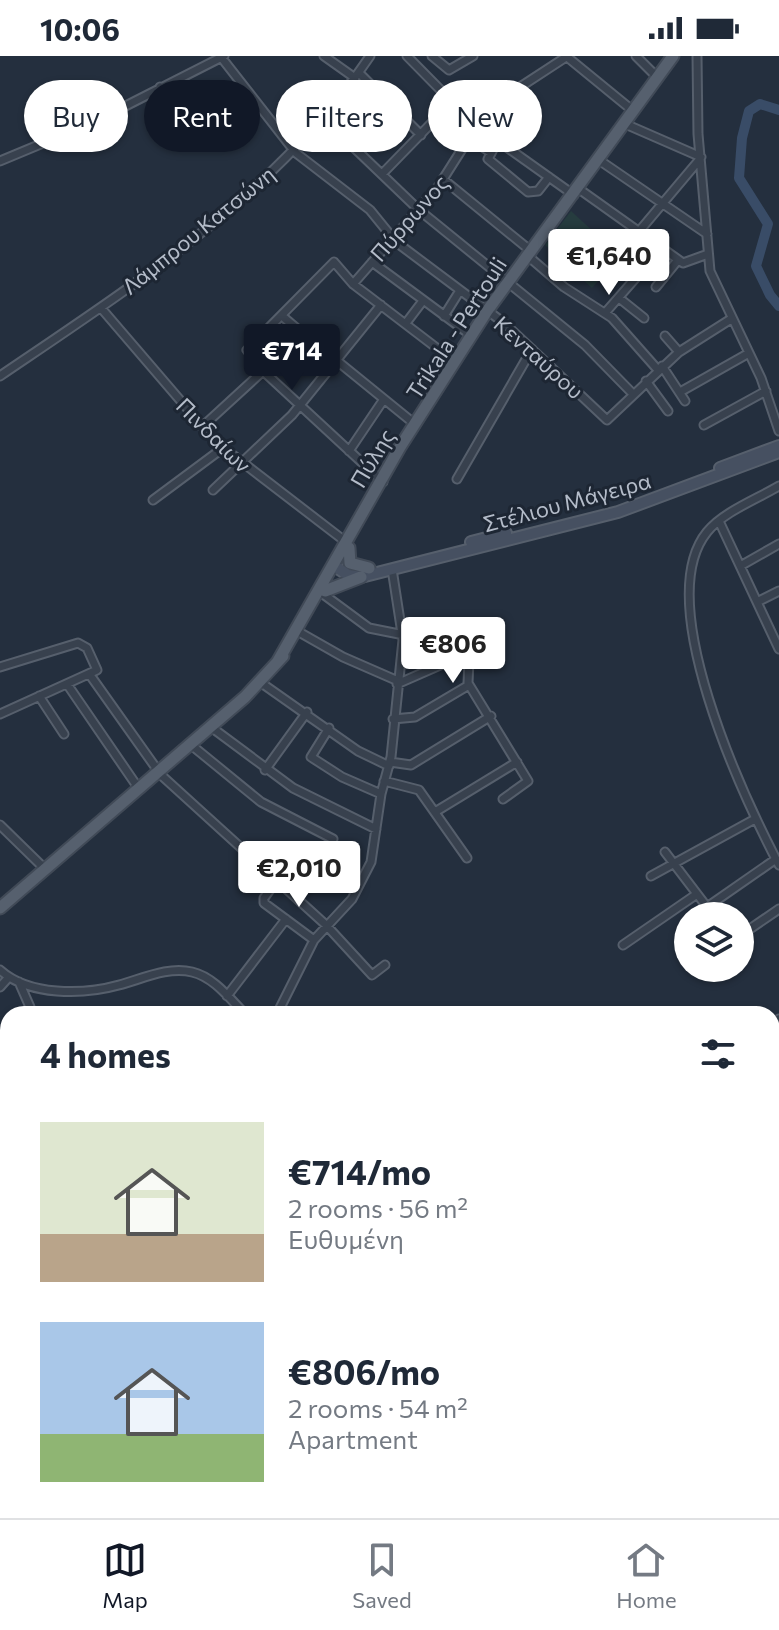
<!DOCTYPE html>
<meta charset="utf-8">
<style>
body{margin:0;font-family:Commissioner,sans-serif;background:#f2f2f3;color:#1f2937;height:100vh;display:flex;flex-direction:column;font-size:30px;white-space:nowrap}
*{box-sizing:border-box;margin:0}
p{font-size:26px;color:#747a83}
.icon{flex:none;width:44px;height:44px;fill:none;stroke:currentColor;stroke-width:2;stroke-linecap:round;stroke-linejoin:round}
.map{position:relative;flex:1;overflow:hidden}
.drawer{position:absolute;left:0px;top:950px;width:780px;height:512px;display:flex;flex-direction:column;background:#fff;border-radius:24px 24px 0 0;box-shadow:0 2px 6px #0004}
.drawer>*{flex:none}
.guide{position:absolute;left:24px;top:24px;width:732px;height:72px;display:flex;gap:16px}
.fabs{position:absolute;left:674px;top:846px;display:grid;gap:16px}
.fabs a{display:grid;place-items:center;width:80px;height:80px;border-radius:50%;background:#fff;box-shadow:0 2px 6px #0004;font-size:40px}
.price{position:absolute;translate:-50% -68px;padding:0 18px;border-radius:8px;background:#fff;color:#222;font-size:26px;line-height:52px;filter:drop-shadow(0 2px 4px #0008)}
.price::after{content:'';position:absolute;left:50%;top:48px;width:24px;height:18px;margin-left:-12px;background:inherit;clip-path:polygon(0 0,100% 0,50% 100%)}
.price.on{background:#111827;color:#fff}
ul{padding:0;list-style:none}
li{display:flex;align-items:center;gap:24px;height:200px;padding:0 40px}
li span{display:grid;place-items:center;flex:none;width:224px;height:160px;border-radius:0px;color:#555}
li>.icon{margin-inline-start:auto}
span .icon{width:96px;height:96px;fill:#fffc;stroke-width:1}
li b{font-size:34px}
h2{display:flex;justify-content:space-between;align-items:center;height:96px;padding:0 40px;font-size:34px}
.pill{padding:0 28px;border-radius:36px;background:#fff;box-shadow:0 2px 6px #0004;font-size:28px;line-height:72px}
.pill.on{background:#111827;color:#fff}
.status{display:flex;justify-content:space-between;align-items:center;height:56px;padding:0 40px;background:#fff;direction:ltr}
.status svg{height:22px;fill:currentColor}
.tabs{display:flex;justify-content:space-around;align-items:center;height:112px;border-top:2px solid #e0e1e3;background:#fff;font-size:22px;color:#747a83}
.tabs a{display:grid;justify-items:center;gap:4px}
.tabs .on{color:#111827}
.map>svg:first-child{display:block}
.green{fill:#263c3f}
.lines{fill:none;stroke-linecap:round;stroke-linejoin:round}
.river{stroke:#394c67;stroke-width:10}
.street-casing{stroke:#565f6c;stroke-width:11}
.secondary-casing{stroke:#565f6c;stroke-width:14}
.primary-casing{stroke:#414a57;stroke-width:15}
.street{stroke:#38414e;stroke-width:7}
.secondary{stroke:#465061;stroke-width:10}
.primary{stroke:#56606e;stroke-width:11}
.labels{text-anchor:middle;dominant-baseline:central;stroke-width:6;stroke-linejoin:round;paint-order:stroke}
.street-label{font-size:22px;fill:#b4bcc9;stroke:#1d2633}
</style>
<div class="status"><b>10:06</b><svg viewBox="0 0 49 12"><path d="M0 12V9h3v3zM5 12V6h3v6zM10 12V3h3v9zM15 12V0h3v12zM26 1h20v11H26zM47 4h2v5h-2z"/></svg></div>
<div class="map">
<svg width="779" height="1462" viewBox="0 0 779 1462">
<rect width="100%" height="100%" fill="#242f3e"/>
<!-- green -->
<path class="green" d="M 571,155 L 620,200 L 592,232 L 545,189 Z"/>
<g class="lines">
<!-- river -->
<path class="river" d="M 779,54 L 760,48 L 749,55 L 742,82 L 739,122 L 768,168 L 756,210 L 770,239 L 779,250"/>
<defs>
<path id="street" d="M 324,0 L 355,22
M 407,0 L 473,67 L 574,139
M 432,0 L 449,14 L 473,0
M 566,0 L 632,54
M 636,0 L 657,21
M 697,0 L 698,78 L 710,215 L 761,322 L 779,375
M 221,1 L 296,97 L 370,154 L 396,186 L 504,267 L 607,364 L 679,296 L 731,263
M 359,17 L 421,79
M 160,31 L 198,71
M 321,60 L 419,154 L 585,289 L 633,338
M 623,67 L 701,101
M 471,83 L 490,96
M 498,84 L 488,103 L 528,136 L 538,135 L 549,121
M 599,104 L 707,178
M 0,105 L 96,65 L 224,0
M 382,118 L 452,46
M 444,124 L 531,195
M 579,133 L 683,207 L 708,198
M 528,200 L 564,231 L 612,262 L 658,314
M 372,206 L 472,280
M 650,215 L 625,192 L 700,103
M 353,228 L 438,131 L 488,52 L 566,1
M 656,231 L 678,204
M 619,242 L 644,262
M 101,252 L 216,386 L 346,486
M 605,257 L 661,193
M 282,260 L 302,277
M 444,260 L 459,236
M 406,267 L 422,246
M 665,280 L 679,296
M 336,304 L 416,369
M 662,310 L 685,345
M 0,320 C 134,229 278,137 370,0
M 646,325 L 668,355
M 680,336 L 749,297
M 704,369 L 766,335
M 202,371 L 263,315
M 349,395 L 384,343
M 457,423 L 532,293
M 383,426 L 263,315 L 247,294 L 334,206 L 353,228 L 455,306
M 779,430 C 757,443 723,456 707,476 C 651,545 743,740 779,809
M 213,434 L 292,359 L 381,249
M 153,444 L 223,392
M 719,465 L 779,593
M 742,509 L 779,488
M 323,538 L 369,572 L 404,579
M 759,545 L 779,535
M 299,576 L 343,601 L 398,625
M 470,581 L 468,627 L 528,725 L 503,743
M 0,611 L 78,587 L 87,592 L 97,614 L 0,658
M 90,619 L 161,719 L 326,869 L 372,919 L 385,909
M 260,626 L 358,695 L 389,710
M 67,628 L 139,733
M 397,628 L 470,596
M 39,640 L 64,678
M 393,663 L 415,661 L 469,629
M 211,671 L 293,732 L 376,773
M 329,672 L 311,701 L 342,721 L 381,738
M 190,688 L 261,746 L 333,783
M 390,706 L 411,709 L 491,660
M 265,714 L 307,656
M 384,725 L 419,734 L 467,802
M 435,756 L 517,706
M 0,769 L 45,813
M 665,796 L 707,851 L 776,803
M 651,820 L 755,763
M 277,824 L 264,842 L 264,847 L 314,884
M 744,877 L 779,853
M 623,889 L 697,838
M 0,914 C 29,940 83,939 119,929 C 142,923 168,910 192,916 C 214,921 230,943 245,958
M 19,926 L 30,951
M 0,931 L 9,921
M 227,940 L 286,863
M 277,958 L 314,884 L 352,843 L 371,806 L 381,738 L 391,701 L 403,584 L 392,513
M 772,969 L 779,963
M 772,1296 L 779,1296
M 0,1305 L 8,1308
M 474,1454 L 479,1462"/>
<path id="secondary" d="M 720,412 L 779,390
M 471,486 L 506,477
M 333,509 L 348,519 L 361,521 L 618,456 L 779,396"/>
<path id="primary" d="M 349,492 L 350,507 L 369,512
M 325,535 L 361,521
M 278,605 L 400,391 L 487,255 L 673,0
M 0,852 L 245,641 L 283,600"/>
</defs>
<!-- street casing -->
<use href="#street" class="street-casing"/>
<!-- secondary casing -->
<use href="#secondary" class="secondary-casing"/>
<!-- primary casing -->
<use href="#primary" class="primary-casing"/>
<!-- street -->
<use href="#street" class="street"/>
<!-- secondary -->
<use href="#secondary" class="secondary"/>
<!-- primary -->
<use href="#primary" class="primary"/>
</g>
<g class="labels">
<!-- street labels -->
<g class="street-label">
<text transform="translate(409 162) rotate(-49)">Πύρρωνος</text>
<text transform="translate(198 174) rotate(-39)">Λάμπρου Κατσώνη</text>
<text transform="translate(456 272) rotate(-57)">Trikala - Pertouli</text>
<text transform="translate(539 301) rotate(42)">Κενταύρου</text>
<text transform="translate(214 379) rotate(45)">Πινδαίων</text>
<text transform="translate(372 402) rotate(-59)">Πύλης</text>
<text transform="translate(567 446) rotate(-15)">Στέλιου Μάγειρα</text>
</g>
</g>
</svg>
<div class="fabs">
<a><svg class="icon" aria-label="layers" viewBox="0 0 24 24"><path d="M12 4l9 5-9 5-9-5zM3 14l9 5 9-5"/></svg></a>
</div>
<b class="price" style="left:609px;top:241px">€1,640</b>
<b class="price on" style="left:292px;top:336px">€714</b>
<b class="price" style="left:453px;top:629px">€806</b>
<b class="price" style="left:299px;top:853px">€2,010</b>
<div class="guide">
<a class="pill">Buy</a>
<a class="pill on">Rent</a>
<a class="pill">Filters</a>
<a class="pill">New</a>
</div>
<section class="drawer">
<h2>4 homes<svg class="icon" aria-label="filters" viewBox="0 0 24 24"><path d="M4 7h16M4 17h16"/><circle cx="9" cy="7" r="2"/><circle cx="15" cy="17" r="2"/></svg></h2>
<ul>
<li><span style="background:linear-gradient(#dfe7d0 70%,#b9a48a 0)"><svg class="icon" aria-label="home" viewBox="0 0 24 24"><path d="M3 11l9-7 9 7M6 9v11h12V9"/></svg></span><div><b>€714/mo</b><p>2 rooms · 56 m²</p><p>Ευθυμένη</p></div></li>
<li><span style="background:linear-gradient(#a9c7e8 70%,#8fb573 0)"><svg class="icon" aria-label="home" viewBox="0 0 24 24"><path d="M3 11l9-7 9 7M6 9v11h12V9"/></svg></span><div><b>€806/mo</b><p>2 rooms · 54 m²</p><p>Apartment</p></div></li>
</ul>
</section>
</div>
<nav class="tabs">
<a class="on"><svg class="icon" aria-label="map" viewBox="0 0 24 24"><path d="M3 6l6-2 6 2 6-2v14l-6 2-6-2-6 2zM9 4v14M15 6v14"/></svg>Map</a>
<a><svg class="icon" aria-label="saved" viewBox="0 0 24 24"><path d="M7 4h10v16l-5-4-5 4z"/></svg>Saved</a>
<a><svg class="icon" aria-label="home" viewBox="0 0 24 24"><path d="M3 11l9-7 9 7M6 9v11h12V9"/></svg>Home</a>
</nav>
